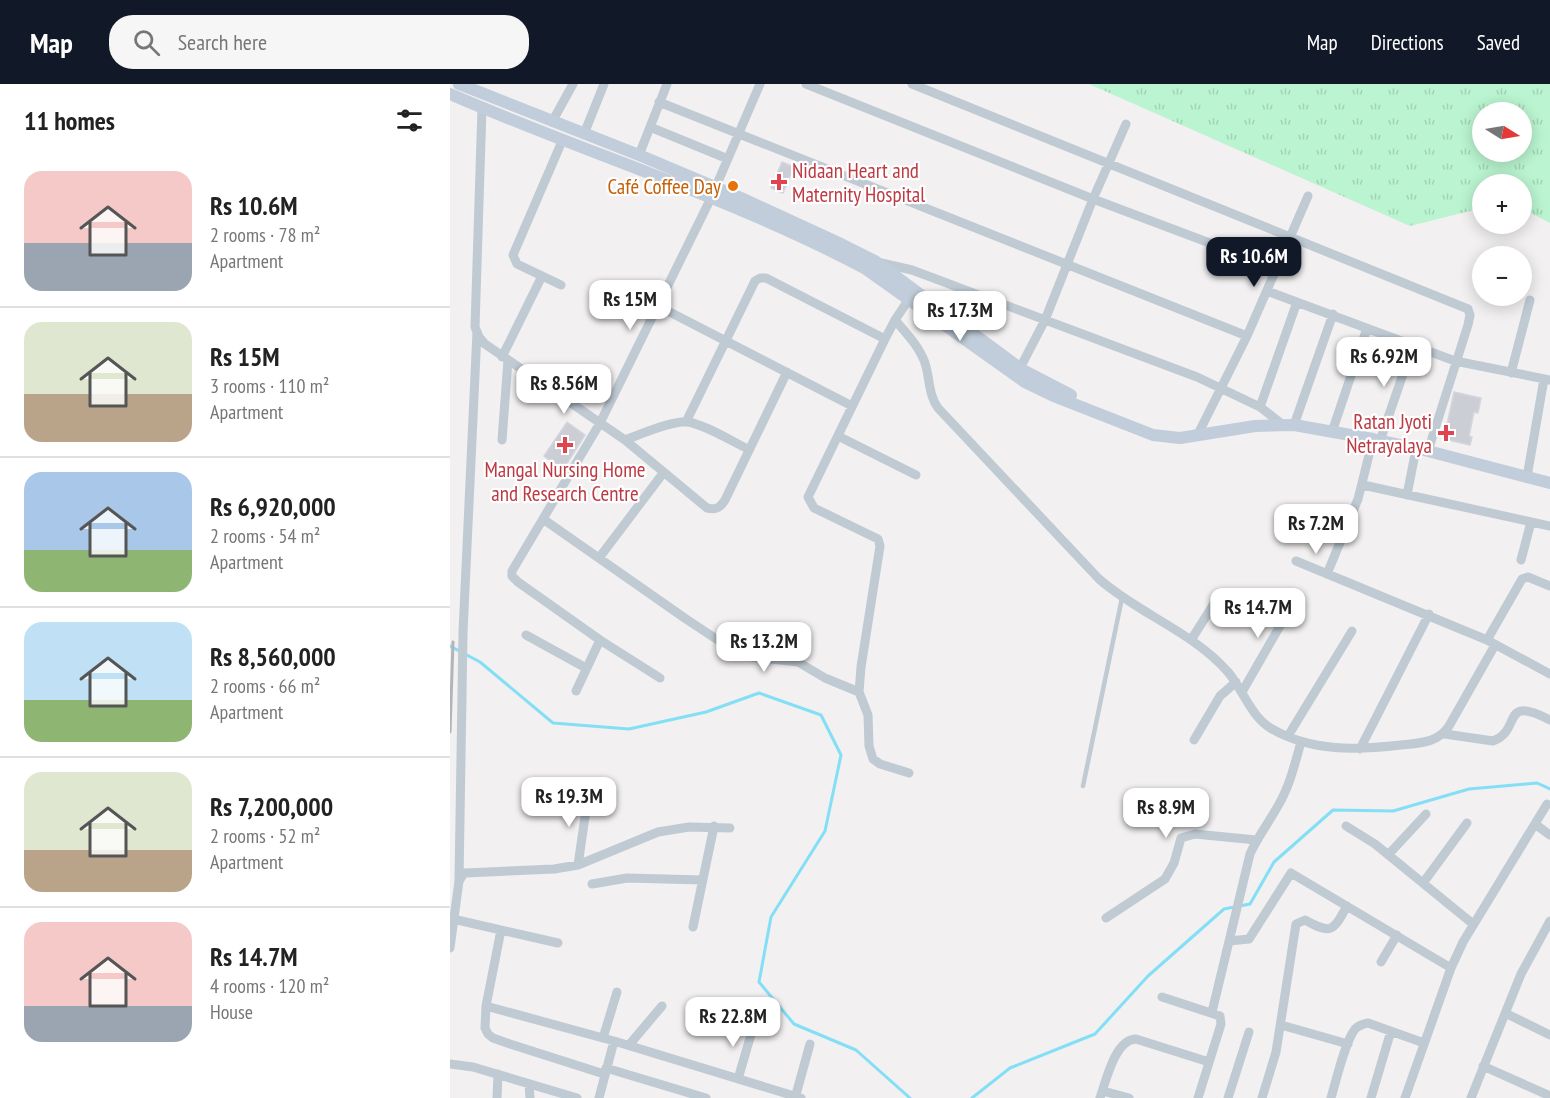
<!DOCTYPE html>
<meta charset="utf-8">
<style>
body{margin:0;font-family:"PT Sans Narrow",sans-serif;background:#f6f6f6;color:#222;height:100vh;display:flex;flex-direction:column;font-size:22px;white-space:nowrap}
*{box-sizing:border-box;margin:0}
p{font-size:20px;color:#767676}
.icon{flex:none;width:33px;height:33px;fill:none;stroke:currentColor;stroke-width:2;stroke-linecap:round;stroke-linejoin:round}
.map{position:relative;flex:1;overflow:hidden}
.side{display:flex;flex-direction:column;background:#fff;width:450px}
.side>*{flex:none}
.needle{width:39px;rotate:101deg}
.fabs{position:absolute;left:1022px;top:18px;display:grid;gap:12px}
.fabs a{display:grid;place-items:center;width:60px;height:60px;border-radius:50%;background:#fff;box-shadow:0 3px 15px #0003;font-size:30px}
.price{position:absolute;translate:-50% -51px;padding:0 14px;border-radius:12px;background:#fff;color:#222;font-size:20px;line-height:39px;filter:drop-shadow(0 2px 3px #0008)}
.price::after{content:'';position:absolute;left:50%;top:36px;width:18px;height:14px;margin-left:-9px;background:inherit;clip-path:polygon(0 0,100% 0,50% 100%)}
.price.selected{background:#111827;color:#fff}
ul{padding:0;list-style:none}
li{display:flex;align-items:center;gap:18px;height:150px;padding:0 24px}
li+li{border-top:2px solid #e0e0e0}
li span{display:grid;place-items:center;flex:none;width:168px;height:120px;border-radius:18px;color:#555}
li>.icon{margin-inline-start:auto}
span .icon{width:72px;height:72px;fill:#fffc;stroke-width:1}
li b{font-size:26px}
h2{display:flex;justify-content:space-between;align-items:center;height:72px;padding:0 24px;font-size:26px}
header{display:flex;align-items:center;gap:36px;box-sizing:border-box;height:84px;padding:0 30px;background:#111827;color:#fff}
header strong{font-size:28px}
nav{display:flex;gap:33px;margin-inline-start:auto;font-size:21px}
.search{width:420px;height:54px;background:#f6f6f6;display:flex;align-items:center;gap:15px;box-sizing:border-box;padding:0 21px;border-radius:24px;color:#767676;font-size:22px}
main{display:flex;flex:1;min-height:0}
.map>svg:first-child{display:block}
.grass{fill:url(#grass-tufts);fill-rule:evenodd}
.lines{fill:none;stroke-linecap:round;stroke-linejoin:round}
.stream{stroke:#83dff5;stroke-width:3}
.building{fill:#cbcfd5;stroke:#d3d6dc;stroke-width:1.5}
.lane{stroke:#bfcad3;stroke-width:4.5}
.street{stroke:#bfcad3;stroke-width:9}
.secondary{stroke:#c1cdda;stroke-width:12}
.rail{stroke:#b1b5bb;stroke-width:3}
.health-dot{fill:#e0444e;stroke:#fff;stroke-width:2}
.food-dot{fill:#e8710a;stroke:#fff;stroke-width:2}
.labels{text-anchor:middle;dominant-baseline:central;stroke-width:4.5;stroke-linejoin:round;paint-order:stroke}
.health-label{font-size:21px;fill:#be3a42;stroke:#fff;text-anchor:start}
.food-label{font-size:21px;fill:#c56008;stroke:#fff;text-anchor:end}
</style>
<header>
<strong>Map</strong>
<div class="search"><svg class="icon" aria-label="search" viewBox="0 0 24 24"><circle cx="10" cy="10" r="6"/><path d="M15 15l6 6"/></svg>Search here</div>
<nav><a>Map</a><a>Directions</a><a>Saved</a></nav>
</header>
<main>
<section class="side">
<h2>11 homes<svg class="icon" aria-label="filters" viewBox="0 0 24 24"><path d="M4 7h16M4 17h16"/><circle cx="9" cy="7" r="2"/><circle cx="15" cy="17" r="2"/></svg></h2>
<ul>
<li><span style="background:linear-gradient(#f6c9c9 60%,#9aa5b1 0)"><svg class="icon" aria-label="home" viewBox="0 0 24 24"><path d="M3 11l9-7 9 7M6 9v11h12V9"/></svg></span><div><b>Rs 10.6M</b><p>2 rooms · 78 m²</p><p>Apartment</p></div></li>
<li><span style="background:linear-gradient(#dfe7d0 60%,#b9a48a 0)"><svg class="icon" aria-label="home" viewBox="0 0 24 24"><path d="M3 11l9-7 9 7M6 9v11h12V9"/></svg></span><div><b>Rs 15M</b><p>3 rooms · 110 m²</p><p>Apartment</p></div></li>
<li><span style="background:linear-gradient(#a9c7e8 65%,#8fb573 0)"><svg class="icon" aria-label="home" viewBox="0 0 24 24"><path d="M3 11l9-7 9 7M6 9v11h12V9"/></svg></span><div><b>Rs 6,920,000</b><p>2 rooms · 54 m²</p><p>Apartment</p></div></li>
<li><span style="background:linear-gradient(#bfe0f5 65%,#8fb573 0)"><svg class="icon" aria-label="home" viewBox="0 0 24 24"><path d="M3 11l9-7 9 7M6 9v11h12V9"/></svg></span><div><b>Rs 8,560,000</b><p>2 rooms · 66 m²</p><p>Apartment</p></div></li>
<li><span style="background:linear-gradient(#dfe7d0 65%,#b9a48a 0)"><svg class="icon" aria-label="home" viewBox="0 0 24 24"><path d="M3 11l9-7 9 7M6 9v11h12V9"/></svg></span><div><b>Rs 7,200,000</b><p>2 rooms · 52 m²</p><p>Apartment</p></div></li>
<li><span style="background:linear-gradient(#f6c9c9 70%,#9aa5b1 0)"><svg class="icon" aria-label="home" viewBox="0 0 24 24"><path d="M3 11l9-7 9 7M6 9v11h12V9"/></svg></span><div><b>Rs 14.7M</b><p>4 rooms · 120 m²</p><p>House</p></div></li>
</ul>
</section>
<div class="map">
<svg width="1100" height="1014" viewBox="0 0 1100 1014">
<defs>
<pattern id="grass-tufts" width="24" height="20" patternUnits="userSpaceOnUse" patternTransform="scale(1.5)"><rect width="24" height="20" fill="#baf4d0"/><path d="M3 7l-1-3M5 7V3M7 7l1-3M15 17l-1-3M17 17v-4M19 17l1-3" fill="none" stroke="#a1d3b5"/></pattern>
</defs>
<rect width="100%" height="100%" fill="#f2f0f0"/>
<!-- grass -->
<path class="grass" d="M 639,0 L 1100,0 L 1100,139 L 1071,124 L 1071,100 L 1032,100 L 1032,124 L 960,142 ZM 1032,28 L 1071,28 L 1071,68 L 1032,68 Z"/>
<g class="lines">
<!-- stream -->
<path class="stream" d="M 0,562 L 30,578 L 103,639 L 179,645 L 256,628 L 309,609 L 371,631 L 391,671 L 375,747 L 321,833 L 309,898 L 344,940 L 406,966 L 460,1014
M 522,1014 L 560,984 L 645,950 L 698,892 L 774,825 L 800,820 L 824,778 L 883,726 L 943,727 L 1019,705 L 1087,699 L 1100,705"/>
</g>
<!-- building -->
<path class="building" d="M 332,78 L 344,83 L 333,109 L 321,104 Z
M 1004,308 L 1031,314 L 1028,329 L 1024,328 L 1019,352 L 1022,353 L 1020,361 L 994,355 Z
M 117,338 L 135,351 L 113,386 L 94,372 Z"/>
<g class="lines">
<!-- lane -->
<path class="lane" d="M 633,702 L 672,514"/>
<!-- street -->
<path class="street" d="M 356,0 L 643,115 L 826,184
M 462,0 L 1018,225 L 1020,231 L 1018,241 L 978,367
M 209,18 L 797,252
M 32,24 L 25,243 L 29,253 L 35,260 L 175,356 L 257,424 C 266,426 270,424 275,416 L 337,288
M 102,38 L 123,0
M 200,43 L 278,75
M 134,50 L 154,0
M 189,71 L 217,0
M 427,178 L 462,186 L 747,293 L 810,323 L 832,340
M 111,201 L 67,180 L 63,171 L 113,55
M 817,207 L 1005,277 L 1100,296
M 208,222 L 402,322
M 445,236 C 456,249 469,262 475,279 C 480,294 478,310 488,324 L 649,495 C 689,530 743,548 778,588 C 793,606 801,633 822,645 C 862,668 907,666 951,661 C 970,659 988,659 999,642 L 1045,561
M 52,273 L 92,192
M 568,288 L 595,236 L 643,115 L 676,40
M 1061,289 L 1080,216
M 810,323 L 847,218
M 236,338 L 305,197 L 310,194 L 316,194 L 435,255
M 844,341 L 883,230
M 882,348 L 917,244
M 748,350 L 797,252 L 858,112
M 388,352 L 466,391
M 52,356 L 58,276
M 175,356 C 189,351 223,336 238,338 C 256,341 281,357 298,365
M 930,357 L 963,261
M 1077,393 L 1094,295
M 913,401 L 1100,442
M 957,411 L 966,365
M 93,435 L 236,535 L 283,566 L 295,572 L 348,578 L 375,594 L 409,608
M 149,474 L 214,388
M 1071,476 L 1081,438
M 846,477 L 1037,556 L 1100,590
M 877,490 L 908,415 L 923,355
M 76,551 L 136,584
M 741,556 L 767,515 L 771,511 L 781,511 L 831,541
M 1037,556 L 1072,495 L 1078,493 L 1100,502
M 210,594 L 150,556 L 68,498 L 62,492 L 62,487 L 150,339 L 261,114 L 310,0
M 126,607 L 150,556
M 792,608 L 846,514
M 995,650 L 1043,657 C 1073,646 1049,610 1100,636
M 838,652 L 902,547
M 744,656 L 770,612 L 786,598
M 910,665 L 979,530
M 459,689 L 430,680 L 423,675 L 419,662 L 418,631 L 409,608 L 411,583 L 430,462 L 428,455 L 364,424 L 358,413 L 435,255 L 445,236 L 461,212
M 1085,740 L 1100,751
M 896,742 L 925,760 L 1023,840
M 938,771 L 976,730
M 128,781 L 138,712
M 9,797 L 13,548 L 27,248
M 973,799 L 1017,739
M 142,800 L 177,794 L 253,796
M 656,834 L 715,795 L 724,779 L 731,754 L 745,750 L 806,756
M 3,835 L 108,859
M 243,843 L 264,742
M 51,846 L 36,922 L 35,944 L 38,950 L 43,954 L 60,960 L 154,990
M 779,857 L 799,855 L 841,789 L 1001,884
M 0,864 L 9,797 L 14,789 L 104,785 L 128,781 L 208,748 L 239,743 L 280,744
M 931,878 L 947,851
M 712,913 L 770,932 L 771,940 L 748,1014
M 36,922 L 164,957 L 351,1014
M 762,928 L 800,770 C 808,752 820,737 829,720 C 840,701 845,679 851,658
M 1055,929 L 1100,951
M 831,941 L 898,960
M 153,954 L 167,908
M 179,961 L 212,922
M 0,980 L 23,983 L 127,1014
M 1033,982 L 1100,1012
M 156,984 L 256,1014
M 288,995 L 304,940
M 79,1000 L 80,1014
M 653,1007 L 679,1014
M 47,1014 L 48,990
M 149,1014 L 164,957
M 345,1014 L 360,960
M 650,1014 C 656,997 665,955 686,955 L 759,978
M 778,1014 L 799,948
M 812,1014 L 826,968 L 846,840 L 855,836 C 882,851 883,847 897,822
M 881,1014 C 886,997 895,958 905,945 C 909,941 913,940 918,939 L 974,959
M 921,1014 L 941,947
M 955,1014 L 1001,884 L 1013,858 L 1097,720
M 1021,1014 L 1071,890 L 1100,837"/>
<!-- secondary -->
<path class="secondary" d="M 9,0 L 189,71 L 291,114 L 391,160 L 425,177 L 571,285 L 621,311
M 0,10 C 138,70 283,114 416,185 L 575,298 L 606,313 L 703,351 L 730,354 L 805,342 L 844,341 L 923,355 L 978,367 L 1100,399"/>
<!-- rail -->
<path class="rail" d="M 0,648 L 3,558"/>
</g>
<!-- markers -->
<g class="health-dot">
<path d="M326 89h6v6h6v6h-6v6h-6v-6h-6v-6h6z"/>
<path d="M993 340h6v6h6v6h-6v6h-6v-6h-6v-6h6z"/>
<path d="M112 352h6v6h6v6h-6v6h-6v-6h-6v-6h6z"/>
</g>
<circle class="food-dot" cx="283" cy="102" r="6"/>
<g class="labels">
<!-- health labels -->
<g class="health-label">
<text x="342" y="86">Nidaan Heart and<tspan x="342" dy="24">Maternity Hospital</tspan></text>
<text x="982" y="337" text-anchor="end">Ratan Jyoti<tspan x="982" dy="24">Netrayalaya</tspan></text>
<text x="115" y="385" text-anchor="middle">Mangal Nursing Home<tspan x="115" dy="24">and Research Centre</tspan></text>
</g>
<!-- food labels -->
<g class="food-label">
<text x="271" y="102">Café Coffee Day</text>
</g>
</g>
</svg>
<div class="fabs">
<a><svg class="needle" viewBox="-14 -14 28 28"><path d="M0-13l5 13h-10z" fill="#e53935"/><path d="M0 13l5-13h-10z" fill="#767676"/></svg></a>
<a>+</a>
<a>−</a>
</div>
<b class="price selected" style="left:804px;top:204px">Rs 10.6M</b>
<b class="price" style="left:180px;top:247px">Rs 15M</b>
<b class="price" style="left:510px;top:258px">Rs 17.3M</b>
<b class="price" style="left:934px;top:304px">Rs 6.92M</b>
<b class="price" style="left:114px;top:331px">Rs 8.56M</b>
<b class="price" style="left:866px;top:471px">Rs 7.2M</b>
<b class="price" style="left:808px;top:555px">Rs 14.7M</b>
<b class="price" style="left:314px;top:589px">Rs 13.2M</b>
<b class="price" style="left:119px;top:744px">Rs 19.3M</b>
<b class="price" style="left:716px;top:755px">Rs 8.9M</b>
<b class="price" style="left:283px;top:964px">Rs 22.8M</b>
</div>
</main>
